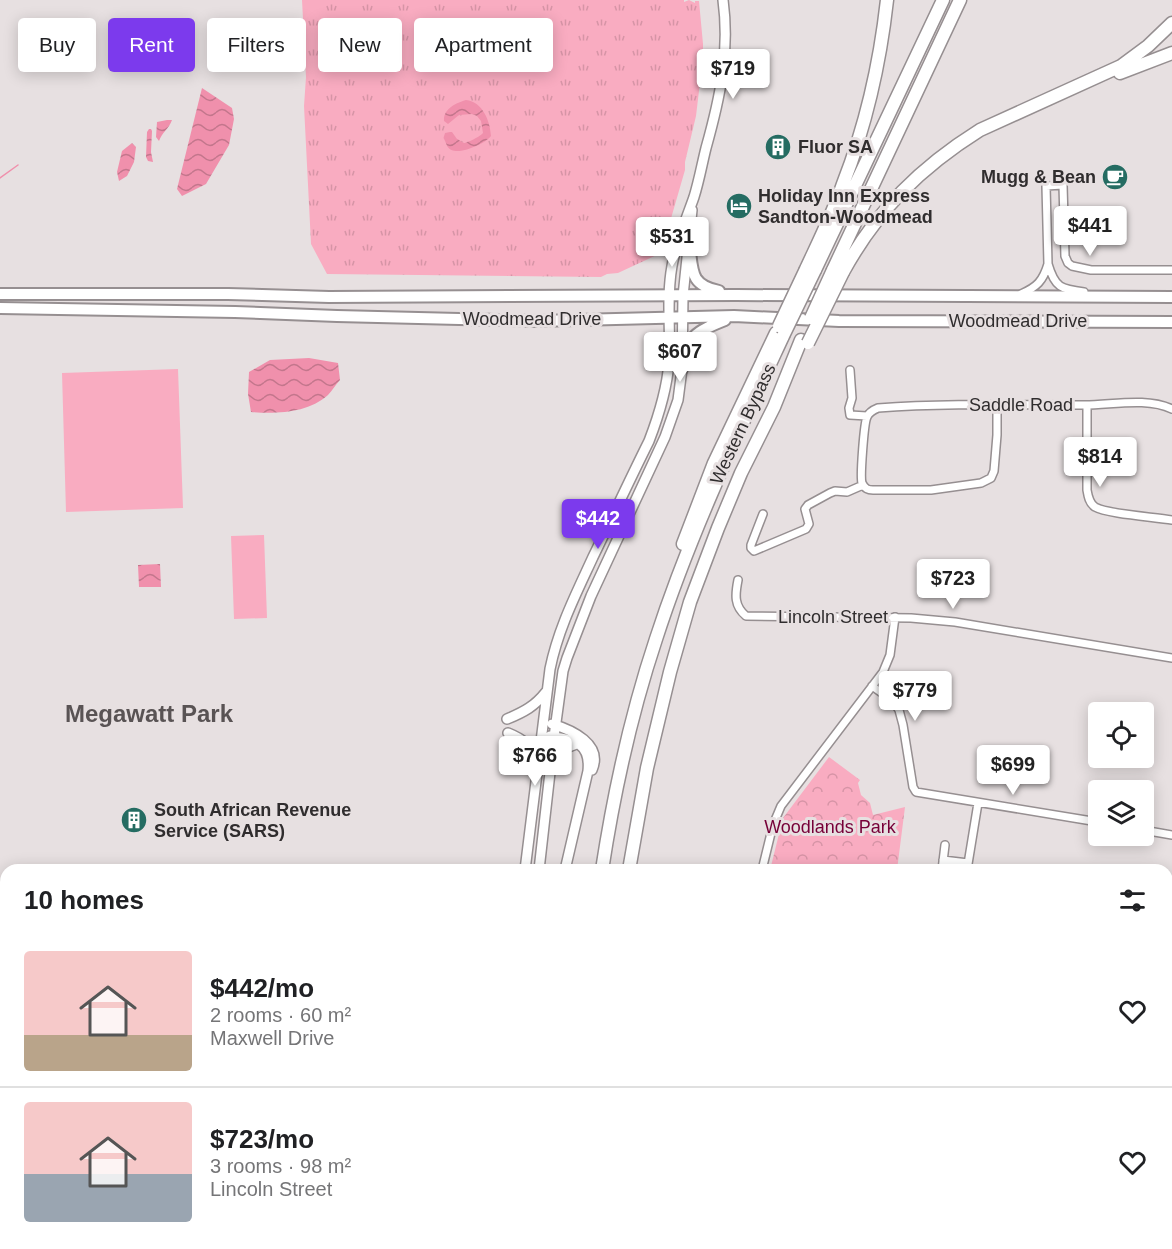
<!DOCTYPE html>
<meta charset="utf-8">
<style>
body{margin:0;font-family:Arial,sans-serif;background:#f6f6f6;color:#202124;height:100vh;display:flex;flex-direction:column;font-size:22px;white-space:nowrap}
*{box-sizing:border-box;margin:0}
p{font-size:20px;color:#757577}
.icon{flex:none;width:33px;height:33px;fill:none;stroke:currentColor;stroke-width:2;stroke-linecap:round;stroke-linejoin:round}
.map{position:relative;flex:1;overflow:hidden}
.details{position:absolute;left:0px;top:864px;width:1173px;height:386px;display:flex;flex-direction:column;background:#fff;border-radius:18px 18px 0 0;box-shadow:0 3px 15px #0003}
.details>*{flex:none}
.banner{position:absolute;left:18px;top:18px;width:600px;height:54px;display:flex;gap:12px}
.buttons{position:absolute;left:1088px;top:702px;display:grid;gap:12px}
.buttons a{display:grid;place-items:center;width:66px;height:66px;border-radius:6px;background:#fff;box-shadow:0 3px 15px #0003;font-size:30px}
.price{position:absolute;translate:-50% -51px;padding:0 14px;border-radius:6px;background:#fff;color:#222;font-size:20px;line-height:39px;filter:drop-shadow(0 2px 3px #0008)}
.price::after{content:'';position:absolute;left:50%;top:36px;width:18px;height:14px;margin-left:-9px;background:inherit;clip-path:polygon(0 0,100% 0,50% 100%)}
.price.current{background:#7c3aed;color:#fff}
ul{padding:0;list-style:none}
li{display:flex;align-items:center;gap:18px;height:150px;padding:0 24px}
li+li{border-top:2px solid #e0e0e0}
li span{display:grid;place-items:center;flex:none;width:168px;height:120px;border-radius:6px;color:#555}
li>.icon{margin-inline-start:auto}
span .icon{width:72px;height:72px;fill:#fffc;stroke-width:1}
li b{font-size:26px}
h2{display:flex;justify-content:space-between;align-items:center;height:72px;padding:0 24px;font-size:26px}
.tag{padding:0 21px;border-radius:6px;background:#fff;box-shadow:0 3px 15px #0003;font-size:21px;line-height:54px}
.tag.current{background:#7c3aed;color:#fff}
.map>svg:first-child{display:block}
.grass{fill:url(#grass-tufts)}
.park{fill:url(#park-crowns)}
.pitch{fill:#f9acc1}
.water{fill:url(#water-waves)}
.lines{fill:none;stroke-linecap:round;stroke-linejoin:round}
.stream{stroke:#f090ac;stroke-width:1.5}
.street-casing{stroke:#968f91;stroke-width:10}
.secondary-casing{stroke:#968f91;stroke-width:12}
.primary-casing{stroke:#968f91;stroke-width:14}
.highway-casing{stroke:#968f91;stroke-width:15}
.street{stroke:#fff;stroke-width:7}
.secondary{stroke:#fff;stroke-width:9}
.primary{stroke:#fff;stroke-width:10}
.highway{stroke:#fff;stroke-width:12}
.highway-bridge-casing{stroke:#968f91;stroke-width:15;stroke-linecap:butt}
.highway-bridge{stroke:#fff;stroke-width:12}
.labels{text-anchor:middle;dominant-baseline:central;stroke-width:6;stroke-linejoin:round;paint-order:stroke}
.poi-label{font-size:18px;font-weight:bold;fill:#302d2e;stroke:#e7e0e1;text-anchor:start}
.street-label{font-size:18px;fill:#302d2e;stroke:#e7e0e1}
.park-label{font-size:18px;fill:#760038;stroke:#e7e0e1}
.district-label{font-size:24px;font-weight:bold;fill:#595354;stroke:#e7e0e1}
</style>
<div class="map">
<svg width="1172" height="1249" viewBox="0 0 1172 1249">
<defs>
<pattern id="grass-tufts" width="24" height="20" patternUnits="userSpaceOnUse" patternTransform="scale(1.5)"><rect width="24" height="20" fill="#f9acc1"/><path d="M3 7l-1-3M5 7V3M7 7l1-3M15 17l-1-3M17 17v-4M19 17l1-3" fill="none" stroke="#d694a6"/></pattern>
<pattern id="park-crowns" width="20" height="18" patternUnits="userSpaceOnUse" patternTransform="scale(1.5)"><rect width="20" height="18" fill="#f9acc1"/><path d="M2 6a3 3 0 1 1 6 0M12 15a3 3 0 1 1 6 0" fill="none" stroke="#d694a6"/></pattern>
<pattern id="water-waves" width="16" height="10" patternUnits="userSpaceOnUse" patternTransform="scale(1.5)"><rect width="16" height="10" fill="#f090ac"/><path d="M0 5q4-4 8 0t8 0" fill="none" stroke="#c3768c"/></pattern>
</defs>
<rect width="100%" height="100%" fill="#e7e0e1"/>
<!-- grass -->
<path class="grass" d="M 302,0 L 684,0 L 684,2 L 689,0 L 695,3 L 695,1 L 699,1 L 703,44 L 703,57 L 696,116 L 685,162 L 685,170 L 661,253 L 618,273 L 607,274 L 601,277 L 327,274 L 311,244 L 304,106 L 306,77 Z
M 1172,1120 L 1172,1249 L 1096,1249 L 1100,1244 L 1167,1244 L 1167,1130 Z
M 616,1244 L 657,1244 L 749,1249 L 615,1249 Z"/>
<!-- park -->
<path class="park" d="M 829,757 L 860,780 L 858,783 L 861,795 L 870,803 L 873,815 L 905,807 L 897,870 L 770,870 L 783,818 Z"/>
<!-- pitch -->
<path class="pitch" d="M 178,369 L 183,508 L 66,512 L 62,373 Z
M 264,535 L 267,618 L 234,619 L 231,536 Z"/>
<!-- water -->
<path class="water" d="M 202,88 L 232,108 L 234,119 L 229,145 L 206,184 L 182,196 L 177,189 Z
M 466,100 C 483,102 490,121 491,136 C 486,143 465,152 456,151 C 450,151 447,147 446,143 C 443,136 443,140 445,133 L 450,132 L 452,132 L 457,139 L 464,143 C 467,143 481,136 483,133 L 481,121 L 477,116 L 472,114 L 459,115 L 448,124 L 444,121 C 443,109 456,103 466,100 Z
M 167,120 L 172,120 C 169,129 162,132 159,141 L 156,137 L 157,122 Z
M 149,129 L 151,129 L 152,131 L 151,152 L 153,162 L 148,161 L 146,157 L 147,132 Z
M 132,143 L 136,147 L 134,162 L 127,176 L 119,181 L 117,172 L 122,151 Z
M 309,358 L 338,363 L 340,380 C 336,384 332,391 328,395 C 308,413 277,414 251,412 L 248,394 L 249,372 L 270,360 Z
M 160,564 L 161,587 L 139,587 L 138,565 Z"/>
<g class="lines">
<!-- stream -->
<path class="stream" d="M 0,178 L 18,165
M 595,1244 L 601,1249"/>
<defs>
<path id="street" d="M 1084,292 C 1061,289 1055,288 1048,264 L 1046,186 L 1063,185 L 1065,256 L 1068,263 L 1072,266 L 1091,270 L 1172,270
M 1021,294 C 1037,287 1043,281 1048,264
M 850,370 L 852,398 L 849,408 L 850,415 L 867,416
M 997,404 L 997,435 L 994,471 L 991,478 L 981,483 L 931,490 L 873,490 C 868,490 865,489 862,483 C 860,477 864,423 867,417 C 869,412 873,410 878,408 C 947,403 1016,405 1085,405 C 1112,405 1147,397 1172,409
M 1087,405 L 1087,490 C 1088,496 1089,503 1095,507 C 1107,514 1155,517 1172,520
M 763,514 L 751,545 L 751,548 L 754,551 L 806,529 L 809,524 L 805,509 L 808,505 L 830,493 L 835,491 L 847,492 L 863,485
M 738,580 C 735,595 734,606 746,616 L 911,618 L 955,622 L 1172,658
M 872,686 L 893,701 L 899,710 L 903,725 L 913,787 L 916,792 L 1098,822
M 1143,830 L 1172,835
M 943,860 L 968,863
M 762,870 L 773,825 L 781,806 L 883,672 L 890,655 L 895,617
M 942,870 L 945,845
M 967,870 L 978,803
M 1167,1006 L 1172,1006
M 1167,1111 L 1172,1101
M 215,1244 L 217,1249
M 222,1249 L 224,1244
M 456,1249 L 459,1244
M 607,1249 L 608,1244"/>
<path id="secondary" d="M 507,719 C 524,712 535,706 546,692
M 552,724 C 572,730 603,744 592,770
M 508,733 C 523,739 532,746 538,762
M 550,736 C 573,740 591,742 588,771 L 565,870
M 554,761 L 561,750 L 579,743
M 525,870 L 550,669 C 558,629 576,594 593,557 C 612,518 630,479 649,441 C 659,415 667,389 669,362 C 671,330 666,298 672,266 C 676,242 686,220 694,197 C 699,181 702,164 706,148 C 720,98 730,52 723,0
M 539,870 L 554,737 L 563,671 L 567,658 L 591,596 L 665,437 L 678,400 L 682,369 L 683,296 L 692,210
M 0,1247 L 48,1244
M 136,1249 L 182,1244
M 523,1249 L 524,1244"/>
<path id="primary" d="M 689,244 C 693,270 689,285 719,291
M 0,294 L 228,294 L 329,297 L 736,295 L 1172,297
M 0,308 L 235,312 L 337,316 L 537,321 L 734,316 L 839,321 L 1172,322
M 682,369 C 687,336 695,332 725,320"/>
<path id="highway" d="M 1120,73 L 1172,53
M 806,269 C 819,241 833,213 843,184 C 866,125 880,63 887,0
M 815,270 L 943,0
M 833,270 L 960,0
M 843,272 C 877,210 921,167 980,130 L 1121,66 L 1148,46 L 1172,23
M 683,544 L 714,463 L 776,333
M 602,870 C 614,792 631,714 656,639 C 690,534 737,435 783,336
M 629,870 L 647,768 L 670,672 L 690,602 L 718,528 L 741,473 L 774,407 L 801,340
M 552,1249 L 553,1244
M 575,1249 L 576,1244"/>
</defs>
<!-- street casing -->
<use href="#street" class="street-casing"/>
<!-- secondary casing -->
<use href="#secondary" class="secondary-casing"/>
<!-- primary casing -->
<use href="#primary" class="primary-casing"/>
<!-- highway casing -->
<use href="#highway" class="highway-casing"/>
<!-- street -->
<use href="#street" class="street"/>
<!-- secondary -->
<use href="#secondary" class="secondary"/>
<!-- primary -->
<use href="#primary" class="primary"/>
<!-- highway -->
<use href="#highway" class="highway"/>
<defs>
<path id="highway-bridge" d="M 811,318 L 833,270
M 779,326 L 806,269
M 783,336 L 815,270
M 808,343 L 843,272"/>
</defs>
<!-- highway-bridge casing -->
<use href="#highway-bridge" class="highway-bridge-casing"/>
<!-- highway-bridge -->
<use href="#highway-bridge" class="highway-bridge"/>
</g>
<!-- icons -->
<defs>
<symbol id="building-disc" viewBox="-11 -11 22 22"><circle r="9.5" fill="#256c62" stroke="#e7e0e1"/><path d="M-4-6H4V6H1V3H-1V6H-4ZM-2.5-4.3h1.7v1.8h-1.7ZM.8-4.3h1.7v1.8H.8ZM-2.5-1h1.7V.8h-1.7ZM.8-1h1.7V.8H.8Z" fill="#fff"/></symbol>
<symbol id="cafe-disc" viewBox="-11 -11 22 22"><circle r="9.5" fill="#256c62" stroke="#e7e0e1"/><path d="M-5.5-4.5H6V0H3Q3 3.5 0 3.5H-2.5Q-5.5 3.5-5.5 0ZM3-3.2v2h1.7v-2ZM-6 4.5H4V6H-6Z" fill="#fff"/></symbol>
<symbol id="hotel-disc" viewBox="-11 -11 22 22"><circle r="9.5" fill="#256c62" stroke="#e7e0e1"/><path d="M-6-4.5h1.5V1H6V5H4.5V3h-9V5H-6ZM-4 0a1.8 1.8 0 1 1 3.6 0ZM.5 0V-2.5h3Q6-2.5 6 0Z" fill="#fff"/></symbol>
</defs>
<g fill-rule="evenodd">
<use href="#building-disc" x="763" y="132" width="30" height="30"/>
<use href="#cafe-disc" x="1100" y="162" width="30" height="30"/>
<use href="#hotel-disc" x="724" y="191" width="30" height="30"/>
<use href="#building-disc" x="119" y="805" width="30" height="30"/>
</g>
<g class="labels">
<!-- poi labels -->
<g class="poi-label">
<text x="798" y="147">Fluor SA</text>
<text x="1096" y="177" text-anchor="end">Mugg &amp; Bean</text>
<text x="758" y="196">Holiday Inn Express<tspan x="758" dy="21">Sandton-Woodmead</tspan></text>
<text x="154" y="810">South African Revenue<tspan x="154" dy="21">Service (SARS)</tspan></text>
</g>
<!-- street labels -->
<g class="street-label">
<text x="532" y="319">Woodmead Drive</text>
<text x="1018" y="321">Woodmead Drive</text>
<text x="1021" y="405">Saddle Road</text>
<text transform="translate(743 424) rotate(-65)">Western Bypass</text>
<text x="833" y="617">Lincoln Street</text>
</g>
<!-- park labels -->
<g class="park-label">
<text x="830" y="827">Woodlands Park</text>
</g>
<!-- district labels -->
<g class="district-label">
<text x="149" y="713">Megawatt Park</text>
</g>
</g>
</svg>
<div class="buttons">
<a><svg class="icon" aria-label="locate" viewBox="0 0 24 24"><circle cx="12" cy="12" r="6"/><path d="M12 2v4M12 18v4M2 12h4M18 12h4"/></svg></a>
<a><svg class="icon" aria-label="layers" viewBox="0 0 24 24"><path d="M12 4l9 5-9 5-9-5zM3 14l9 5 9-5"/></svg></a>
</div>
<b class="price" style="left:733px;top:100px">$719</b>
<b class="price" style="left:1090px;top:257px">$441</b>
<b class="price" style="left:672px;top:268px">$531</b>
<b class="price" style="left:680px;top:383px">$607</b>
<b class="price" style="left:1100px;top:488px">$814</b>
<b class="price current" style="left:598px;top:550px">$442</b>
<b class="price" style="left:953px;top:610px">$723</b>
<b class="price" style="left:915px;top:722px">$779</b>
<b class="price" style="left:535px;top:787px">$766</b>
<b class="price" style="left:1013px;top:796px">$699</b>
<div class="banner">
<a class="tag">Buy</a>
<a class="tag current">Rent</a>
<a class="tag">Filters</a>
<a class="tag">New</a>
<a class="tag">Apartment</a>
</div>
<section class="details">
<h2>10 homes<svg class="icon" aria-label="filters" viewBox="0 0 24 24"><path d="M4 7h16M4 17h16"/><circle cx="9" cy="7" r="2"/><circle cx="15" cy="17" r="2"/></svg></h2>
<ul>
<li><span style="background:linear-gradient(#f6c9c9 70%,#b9a48a 0)"><svg class="icon" aria-label="home" viewBox="0 0 24 24"><path d="M3 11l9-7 9 7M6 9v11h12V9"/></svg></span><div><b>$442/mo</b><p>2 rooms · 60 m²</p><p>Maxwell Drive</p></div><svg class="icon" aria-label="heart" viewBox="0 0 24 24"><path d="M12 20l-8-8c-3-5 5-10 8-4 3-6 11-1 8 4z"/></svg></li>
<li><span style="background:linear-gradient(#f6c9c9 60%,#9aa5b1 0)"><svg class="icon" aria-label="home" viewBox="0 0 24 24"><path d="M3 11l9-7 9 7M6 9v11h12V9"/></svg></span><div><b>$723/mo</b><p>3 rooms · 98 m²</p><p>Lincoln Street</p></div><svg class="icon" aria-label="heart" viewBox="0 0 24 24"><path d="M12 20l-8-8c-3-5 5-10 8-4 3-6 11-1 8 4z"/></svg></li>
</ul>
</section>
</div>
